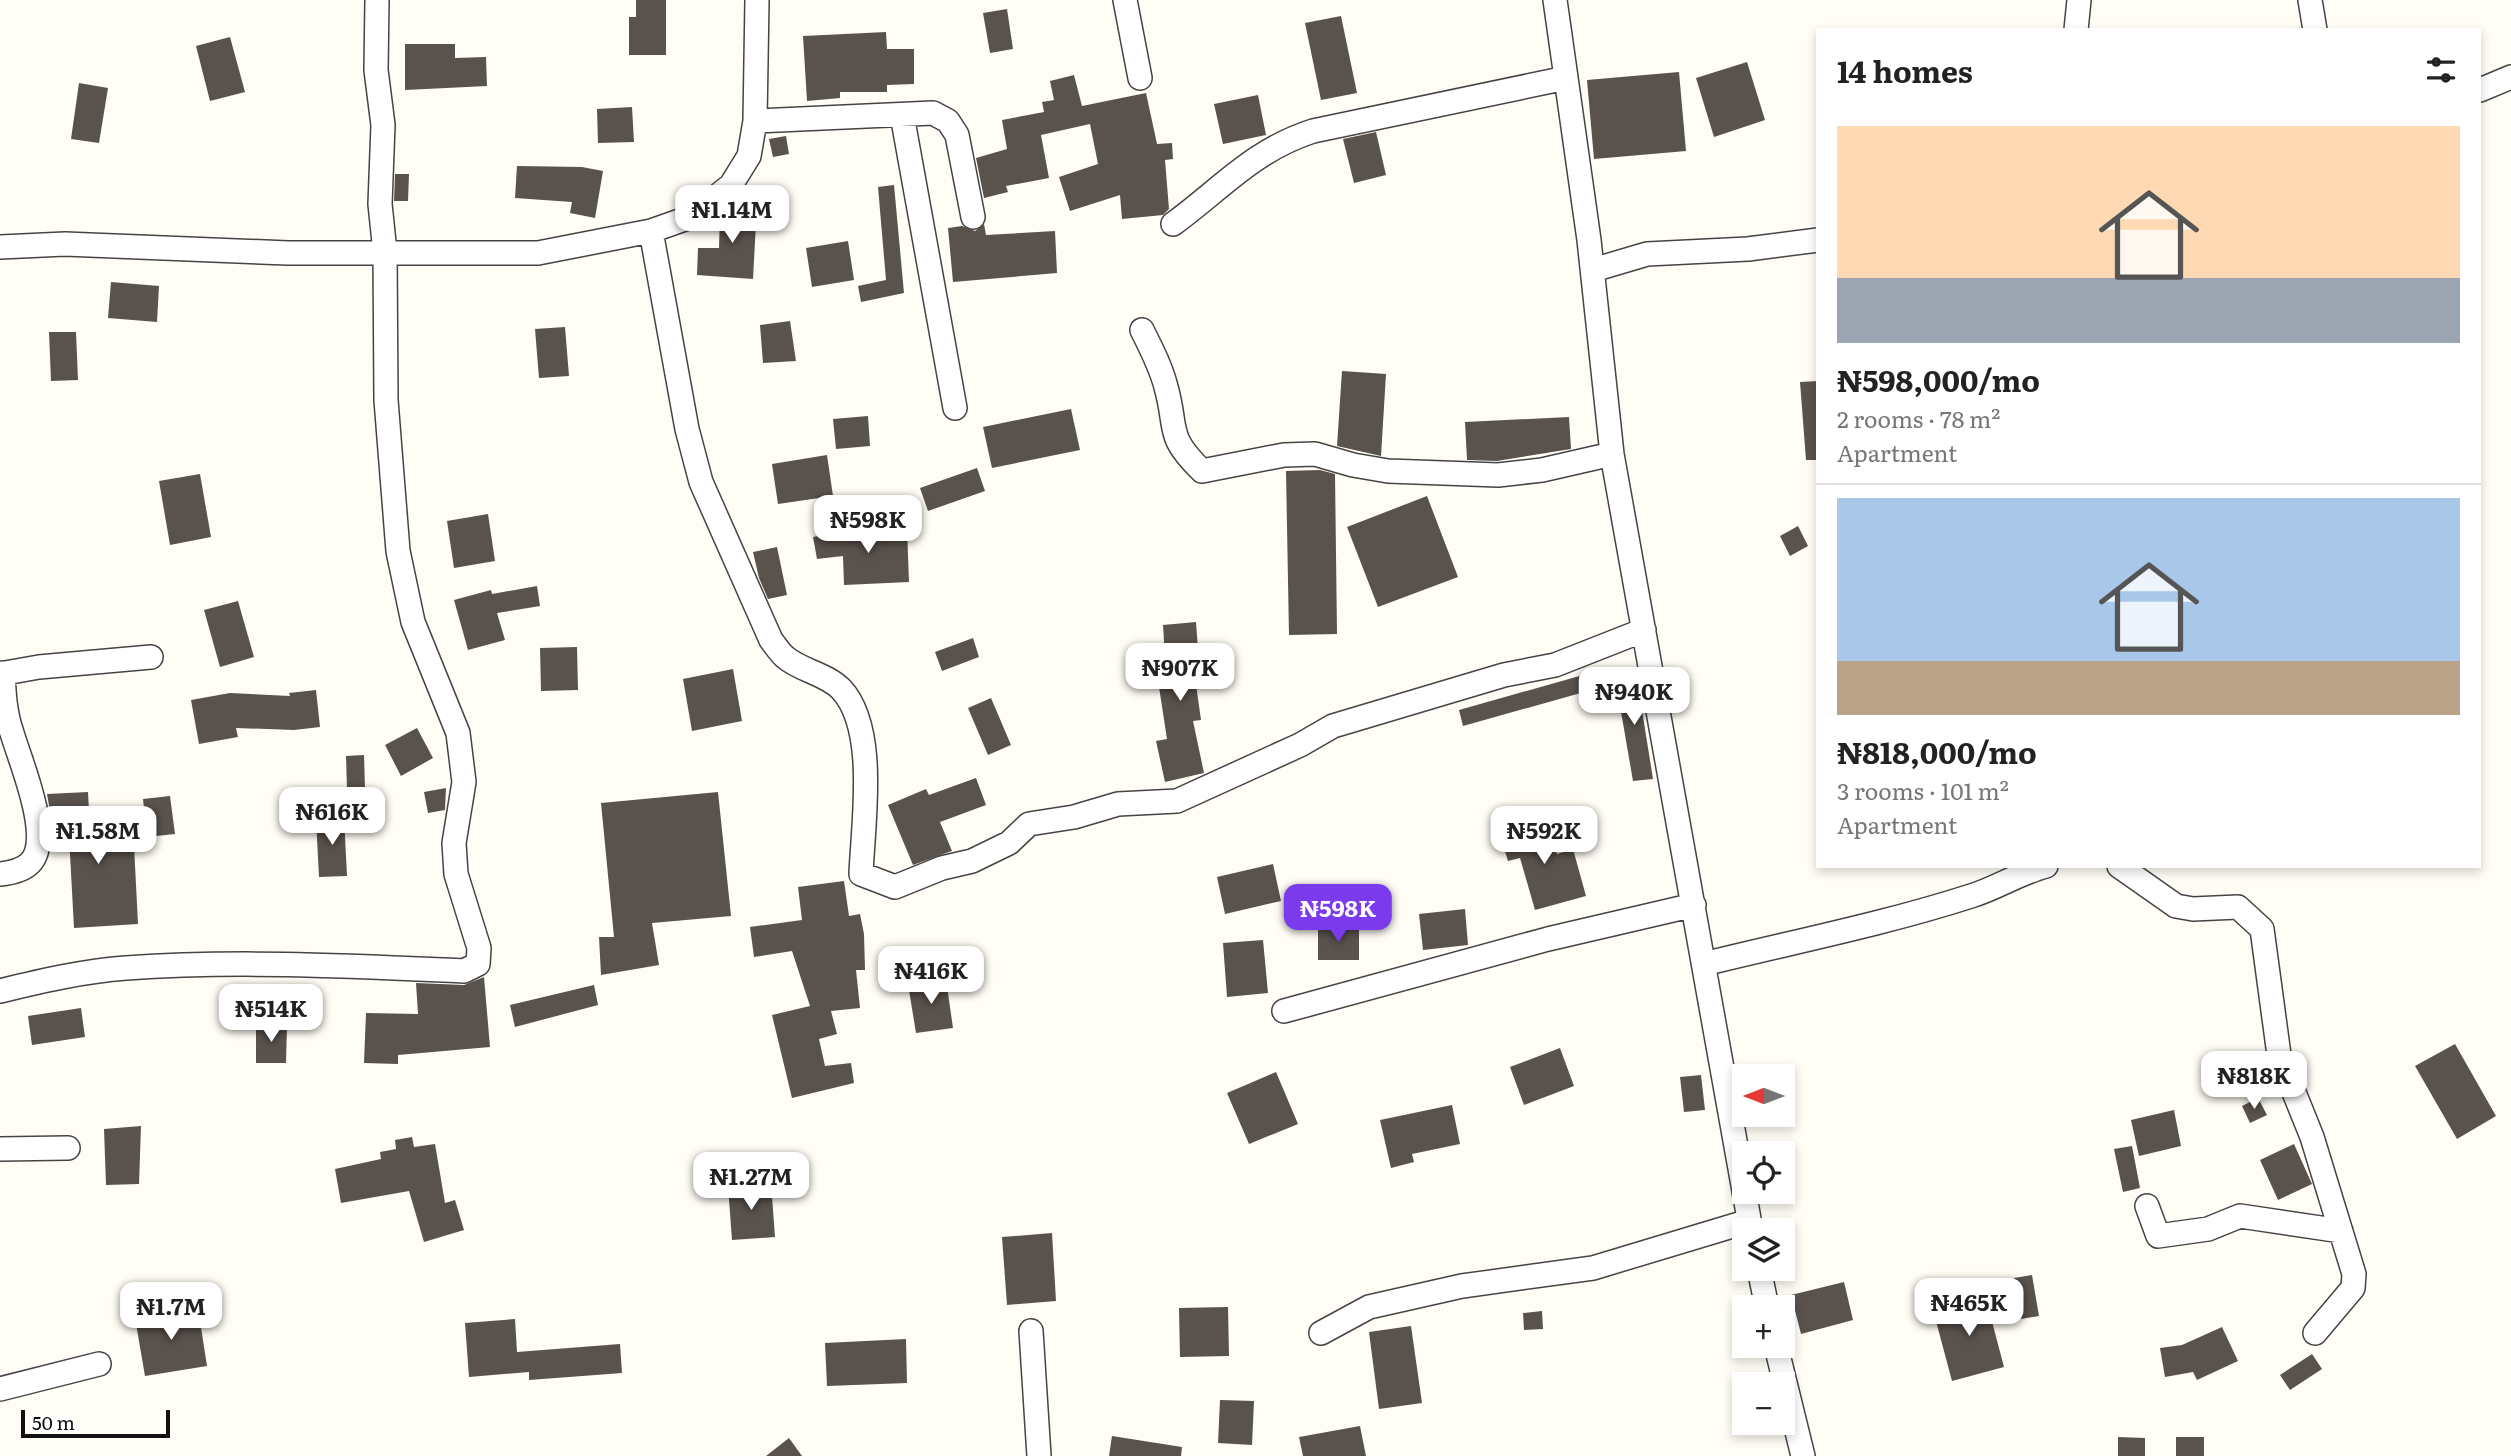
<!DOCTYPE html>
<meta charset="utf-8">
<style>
body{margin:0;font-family:Literata,serif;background:#f6f6f6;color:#222;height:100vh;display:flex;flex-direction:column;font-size:26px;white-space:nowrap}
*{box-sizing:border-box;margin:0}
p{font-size:23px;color:#767676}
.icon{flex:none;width:38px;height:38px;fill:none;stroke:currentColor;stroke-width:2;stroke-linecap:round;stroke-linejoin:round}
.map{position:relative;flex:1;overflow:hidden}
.side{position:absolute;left:1816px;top:28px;width:665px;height:840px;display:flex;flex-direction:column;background:#fff;border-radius:0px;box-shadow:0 4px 10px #0003}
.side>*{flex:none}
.needle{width:46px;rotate:270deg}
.buttons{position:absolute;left:1732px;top:1064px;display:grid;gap:14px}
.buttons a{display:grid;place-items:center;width:63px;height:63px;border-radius:0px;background:#fff;box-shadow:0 4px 10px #0003;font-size:35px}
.scale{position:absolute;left:21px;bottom:18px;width:149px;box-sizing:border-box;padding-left:7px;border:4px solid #111;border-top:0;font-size:19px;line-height:24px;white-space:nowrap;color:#111;-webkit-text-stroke:5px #fff;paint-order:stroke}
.price{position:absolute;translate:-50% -60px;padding:0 16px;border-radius:14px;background:#fff;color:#222;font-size:23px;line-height:46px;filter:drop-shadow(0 2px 4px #0008)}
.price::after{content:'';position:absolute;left:50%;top:42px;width:21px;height:16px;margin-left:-10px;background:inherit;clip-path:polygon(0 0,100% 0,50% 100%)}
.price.current{background:#7c3aed;color:#fff}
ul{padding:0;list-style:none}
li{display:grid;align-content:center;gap:14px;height:371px;padding:0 21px}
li+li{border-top:2px solid #e0e0e0}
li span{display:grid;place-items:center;height:217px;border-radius:0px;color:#555}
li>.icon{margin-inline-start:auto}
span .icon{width:126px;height:126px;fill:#fffc;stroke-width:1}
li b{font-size:30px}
h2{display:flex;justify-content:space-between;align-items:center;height:84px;padding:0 21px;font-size:30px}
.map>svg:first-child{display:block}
.building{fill:#5a524d}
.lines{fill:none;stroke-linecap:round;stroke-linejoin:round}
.minor-casing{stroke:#444;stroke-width:26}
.minor{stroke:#fff;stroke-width:23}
</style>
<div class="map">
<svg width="2511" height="1456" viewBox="0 0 2511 1456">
<rect width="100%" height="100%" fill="#fffdf5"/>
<!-- building -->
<path class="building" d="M 636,0 L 666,0 L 666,55 L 629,55 L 629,17 L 636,17 Z
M 1007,9 L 1013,49 L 990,53 L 983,13 Z
M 1341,16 L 1357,93 L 1321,100 L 1305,23 Z
M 886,32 L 887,49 L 914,49 L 914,84 L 887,85 L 887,92 L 840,92 L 840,98 L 807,101 L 803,36 Z
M 230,37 L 245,92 L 210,101 L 196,46 Z
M 405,44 L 455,44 L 455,58 L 486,57 L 487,86 L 405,90 Z
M 1747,62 L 1765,120 L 1714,137 L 1696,78 Z
M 1679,72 L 1686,151 L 1594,159 L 1587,80 Z
M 1074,75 L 1082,106 L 1146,93 L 1157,144 L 1172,143 L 1173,159 L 1165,160 L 1169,209 L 1163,215 L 1122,219 L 1120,195 L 1070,211 L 1059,177 L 1098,164 L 1090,124 L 1041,135 L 1049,178 L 1006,186 L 1008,192 L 984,198 L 976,158 L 1007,149 L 1002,120 L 1044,112 L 1042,102 L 1054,100 L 1050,81 Z
M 79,83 L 108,88 L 99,143 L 71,139 Z
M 1258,95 L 1266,135 L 1223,144 L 1214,104 Z
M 632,107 L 634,142 L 598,143 L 597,109 Z
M 1376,132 L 1386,175 L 1354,183 L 1343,139 Z
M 786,136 L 789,154 L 773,157 L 769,139 Z
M 517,166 L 582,167 L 603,171 L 595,218 L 570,213 L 572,202 L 515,198 Z
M 395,174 L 409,174 L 408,201 L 394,201 Z
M 894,185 L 904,293 L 861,302 L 858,286 L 886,280 L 878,187 Z
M 731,203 L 757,204 L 753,279 L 697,275 L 698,248 L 719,248 L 720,212 Z
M 984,224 L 986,235 L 1055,231 L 1057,273 L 953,282 L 948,228 L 962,226 L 975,231 Z
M 848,241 L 854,280 L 812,287 L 806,248 Z
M 111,282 L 159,286 L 157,322 L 108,318 Z
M 790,321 L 796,361 L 763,363 L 760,325 Z
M 565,327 L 569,376 L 539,378 L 535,329 Z
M 49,332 L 76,332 L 78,380 L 51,381 Z
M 1342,371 L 1386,374 L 1381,456 L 1337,446 Z
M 1818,381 L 1818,460 L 1806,460 L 1800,382 Z
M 1071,409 L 1080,450 L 992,468 L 983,427 Z
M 868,416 L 870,446 L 836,449 L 833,419 Z
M 1569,417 L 1571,449 L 1497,461 L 1467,460 L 1465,422 Z
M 827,455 L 833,496 L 778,504 L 772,464 Z
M 977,468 L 985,491 L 928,511 L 920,488 Z
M 1320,470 L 1335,474 L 1337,634 L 1289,635 L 1286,471 Z
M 200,474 L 211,537 L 170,545 L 159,481 Z
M 1427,496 L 1458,577 L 1378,607 L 1347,527 Z
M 488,514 L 495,561 L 454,568 L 447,521 Z
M 1798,526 L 1808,546 L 1790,556 L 1780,536 Z
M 907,528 L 909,582 L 844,585 L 843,556 L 817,559 L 813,537 L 842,531 Z
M 777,547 L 787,595 L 768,599 L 759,578 L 753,552 Z
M 537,586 L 540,606 L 497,613 L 505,640 L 468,650 L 454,600 L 491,590 L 492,594 Z
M 238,601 L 254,657 L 220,667 L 204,610 Z
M 1196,622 L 1199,663 L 1193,663 L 1201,720 L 1193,721 L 1204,773 L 1165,782 L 1156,741 L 1167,739 L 1157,674 L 1166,673 L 1163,625 Z
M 973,638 L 979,657 L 942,671 L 935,652 Z
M 577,647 L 578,690 L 541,691 L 540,648 Z
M 733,669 L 742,721 L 692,731 L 683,679 Z
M 1597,671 L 1602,687 L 1463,726 L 1459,710 Z
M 1636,673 L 1653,779 L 1633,781 L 1615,677 Z
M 316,690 L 320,727 L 294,730 L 236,728 L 238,737 L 199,744 L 191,700 L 230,693 L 290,696 L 289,693 Z
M 991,698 L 1011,745 L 988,755 L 968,708 Z
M 417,728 L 433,758 L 401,776 L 385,745 Z
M 364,755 L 365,788 L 347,789 L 346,756 Z
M 976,778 L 986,805 L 940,822 L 952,851 L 913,865 L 888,805 L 926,789 L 929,795 Z
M 446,788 L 445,810 L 428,813 L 424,792 Z
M 88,792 L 90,829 L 133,826 L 138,924 L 74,928 L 68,817 L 51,817 L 47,794 Z
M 718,792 L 731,916 L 652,923 L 659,965 L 601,975 L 599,937 L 614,937 L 601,803 Z
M 170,796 L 175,834 L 147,837 L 143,799 Z
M 344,817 L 347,876 L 319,877 L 316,819 Z
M 1546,821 L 1557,854 L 1573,849 L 1586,896 L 1535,910 L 1520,858 L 1508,861 L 1500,835 Z
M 1273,864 L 1281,901 L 1225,914 L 1217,877 Z
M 844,881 L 849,916 L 860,914 L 864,934 L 865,970 L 856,970 L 860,1008 L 831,1011 L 837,1034 L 819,1039 L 825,1066 L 851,1063 L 854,1083 L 792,1098 L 772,1015 L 810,1006 L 792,951 L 754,957 L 750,927 L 802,920 L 798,887 Z
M 1465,909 L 1468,945 L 1423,950 L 1419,914 Z
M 1318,927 L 1359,927 L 1359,960 L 1318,960 Z
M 1263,940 L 1268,993 L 1227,997 L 1223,943 Z
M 484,977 L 490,1047 L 398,1055 L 398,1064 L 364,1063 L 366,1013 L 418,1014 L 416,983 L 464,985 Z
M 946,979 L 953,1028 L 916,1033 L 908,984 Z
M 594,985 L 598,1005 L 515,1027 L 510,1005 Z
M 81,1008 L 85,1037 L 32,1045 L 28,1016 Z
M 256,1025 L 287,1025 L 286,1063 L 256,1063 Z
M 2455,1044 L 2496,1116 L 2457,1139 L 2415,1066 Z
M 1560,1048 L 1574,1086 L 1524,1105 L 1510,1067 Z
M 1276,1072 L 1298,1124 L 1249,1144 L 1227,1093 Z
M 1701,1075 L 1705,1110 L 1684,1112 L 1680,1077 Z
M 2258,1098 L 2267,1115 L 2250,1123 L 2242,1106 Z
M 1452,1105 L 1460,1144 L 1412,1154 L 1414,1162 L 1391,1168 L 1380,1120 Z
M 2174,1110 L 2181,1146 L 2139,1156 L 2131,1120 Z
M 141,1126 L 139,1184 L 106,1185 L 104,1129 Z
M 412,1137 L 414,1147 L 435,1144 L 445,1203 L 455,1200 L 464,1230 L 424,1242 L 409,1191 L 341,1203 L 335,1169 L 381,1159 L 380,1152 L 396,1149 L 395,1140 Z
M 2294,1144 L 2312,1184 L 2278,1200 L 2260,1160 Z
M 2132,1146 L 2140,1188 L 2123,1192 L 2114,1149 Z
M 771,1183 L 775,1237 L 732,1240 L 728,1186 Z
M 1052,1233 L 1056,1301 L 1007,1305 L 1002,1237 Z
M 2032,1275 L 2039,1316 L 2021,1319 L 2014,1278 Z
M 1844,1282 L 1853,1320 L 1801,1334 L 1791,1295 Z
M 1985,1295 L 2004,1367 L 1952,1381 L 1933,1310 Z
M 1228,1307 L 1229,1356 L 1180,1357 L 1179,1308 Z
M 198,1308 L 207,1366 L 145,1376 L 135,1318 Z
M 1542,1311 L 1543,1329 L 1524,1330 L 1523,1313 Z
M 515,1319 L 517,1352 L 620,1344 L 622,1373 L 529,1380 L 529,1372 L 469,1377 L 465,1323 Z
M 1411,1326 L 1422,1403 L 1379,1409 L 1369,1332 Z
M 2222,1327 L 2238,1361 L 2197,1380 L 2193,1372 L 2165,1377 L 2160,1348 L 2182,1345 Z
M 906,1339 L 907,1383 L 827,1386 L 825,1343 Z
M 2312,1354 L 2322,1369 L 2290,1390 L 2280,1375 Z
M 1220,1400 L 1254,1401 L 1252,1445 L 1218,1443 Z
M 1360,1426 L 1366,1456 L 1303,1456 L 1299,1437 Z
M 1112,1436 L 1182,1447 L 1181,1456 L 1109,1456 Z
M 2118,1437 L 2145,1438 L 2145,1456 L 2118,1456 Z
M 2176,1437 L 2204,1437 L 2204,1456 L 2176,1456 Z
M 789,1438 L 802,1456 L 766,1456 Z"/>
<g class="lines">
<defs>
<path id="minor" d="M 1125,0 L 1140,78
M 1555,0 L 1589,240 L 1612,454 L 1751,1230
M 2310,0 L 2315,30
M 2076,30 L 2079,0
M 2480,90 L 2511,77
M 902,115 L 955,408
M 755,121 L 933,113 L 948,121 L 957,135 L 973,217
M 1173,224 C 1222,188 1254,150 1313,131 L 1566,78
M 651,231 L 687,429 L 701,482 L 771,640 C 775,645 780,653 785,657 C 801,671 825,673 841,689 C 878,728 863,823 861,874 L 895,887 L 942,868 L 972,861 L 1009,843 L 1029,824 L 1074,817 L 1118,804 L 1177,801 L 1300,745 L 1333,726 L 1504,675 L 1555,665 L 1644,630
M 0,247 L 65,244 L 288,253 L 538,253 L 651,231 L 685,219 L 705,206 L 731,185 L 749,156 L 755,121 L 757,0
M 1593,270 L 1647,254 L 1748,249 L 1818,240
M 1142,330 C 1151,348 1161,367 1166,387 C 1178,430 1165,435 1202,471 L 1284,455 L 1315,454 L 1353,465 L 1388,471 L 1498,475 L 1542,470 L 1612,454
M 0,674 L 39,667 L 151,657
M 2119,866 L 2176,906 L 2193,909 L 2238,907 L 2262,929 L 2279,1055 L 2312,1137 L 2354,1274 L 2353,1288 L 2315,1333
M 0,874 C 10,873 22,871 30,863 C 54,839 20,761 12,733 C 5,713 4,694 3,673
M 1704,964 C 1793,942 1884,924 1971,896 C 1997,888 2019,873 2046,866
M 0,991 C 41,981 84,971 126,968 C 238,960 352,966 464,971 L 478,964 L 479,948 L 456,874 L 454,843 L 464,782 L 458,733 L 413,622 L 398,551 L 386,400 L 385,252 L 380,204 L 383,125 L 376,70 L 377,0
M 1284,1011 L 1548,939 L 1694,905
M 0,1149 L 68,1148
M 2147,1206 L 2158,1236 L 2208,1229 L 2240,1216 L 2341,1231
M 1759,1269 L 1767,1307
M 1031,1331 L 1039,1456
M 1321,1333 L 1369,1307 L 1462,1286 L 1593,1268 L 1749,1221
M 1776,1346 L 1803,1456
M 0,1389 L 99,1364"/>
</defs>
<!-- minor casing -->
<use href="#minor" class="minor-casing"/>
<!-- minor -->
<use href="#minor" class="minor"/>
</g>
</svg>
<div class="buttons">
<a><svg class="needle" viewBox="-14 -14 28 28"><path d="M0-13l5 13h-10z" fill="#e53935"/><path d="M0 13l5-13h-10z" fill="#767676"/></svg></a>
<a><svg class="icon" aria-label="locate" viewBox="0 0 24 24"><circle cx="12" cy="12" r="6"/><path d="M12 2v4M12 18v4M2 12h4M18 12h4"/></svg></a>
<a><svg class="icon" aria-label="layers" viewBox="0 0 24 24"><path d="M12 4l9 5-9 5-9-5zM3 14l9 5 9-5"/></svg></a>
<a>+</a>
<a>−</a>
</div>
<div class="scale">50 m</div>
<b class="price" style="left:732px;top:245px">₦1.14M</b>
<b class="price" style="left:868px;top:555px">₦598K</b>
<b class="price" style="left:1180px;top:703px">₦907K</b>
<b class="price" style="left:1634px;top:727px">₦940K</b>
<b class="price" style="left:332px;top:847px">₦616K</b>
<b class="price" style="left:98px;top:866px">₦1.58M</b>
<b class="price" style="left:1544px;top:866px">₦592K</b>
<b class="price current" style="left:1338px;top:944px">₦598K</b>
<b class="price" style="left:931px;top:1006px">₦416K</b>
<b class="price" style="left:271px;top:1044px">₦514K</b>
<b class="price" style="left:2254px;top:1111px">₦818K</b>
<b class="price" style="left:751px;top:1212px">₦1.27M</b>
<b class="price" style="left:1969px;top:1338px">₦465K</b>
<b class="price" style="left:171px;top:1342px">₦1.7M</b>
<section class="side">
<h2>14 homes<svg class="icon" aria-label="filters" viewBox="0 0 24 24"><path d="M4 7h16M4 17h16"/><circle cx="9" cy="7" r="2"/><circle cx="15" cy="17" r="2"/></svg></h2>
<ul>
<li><span style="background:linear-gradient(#ffd9b3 70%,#9aa5b1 0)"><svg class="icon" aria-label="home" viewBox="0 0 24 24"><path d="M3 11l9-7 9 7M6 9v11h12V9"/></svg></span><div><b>₦598,000/mo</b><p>2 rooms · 78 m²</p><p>Apartment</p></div></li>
<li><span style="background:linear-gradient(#a9c7e8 75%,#b9a48a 0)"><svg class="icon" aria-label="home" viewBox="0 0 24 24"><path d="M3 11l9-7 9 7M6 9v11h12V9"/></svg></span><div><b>₦818,000/mo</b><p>3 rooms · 101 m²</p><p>Apartment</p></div></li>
</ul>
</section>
</div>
